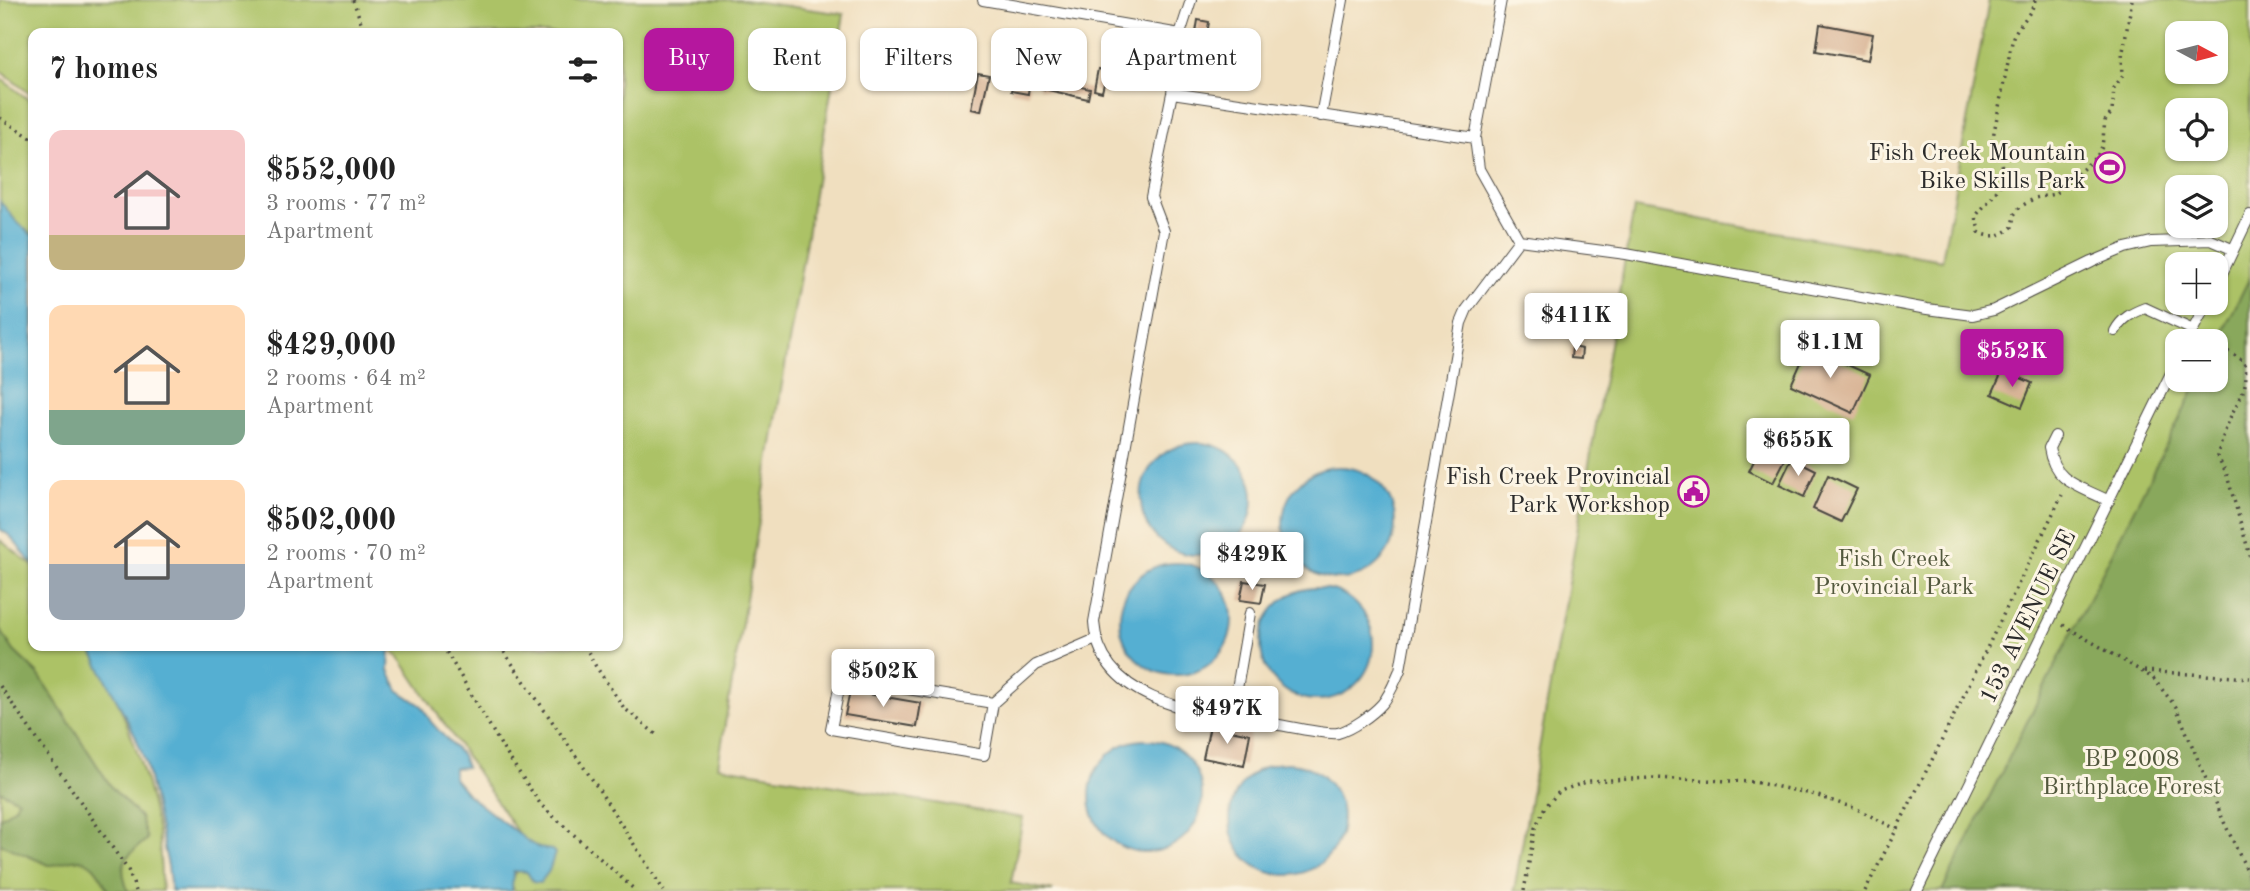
<!DOCTYPE html>
<meta charset="utf-8">
<style>
body{margin:0;font-family:"Old Standard TT",serif;background:#f6f6f6;color:#222;height:100vh;display:flex;flex-direction:column;font-size:26px;white-space:nowrap}
*{box-sizing:border-box;margin:0}
p{font-size:23px;color:#767676}
.icon{flex:none;width:38px;height:38px;fill:none;stroke:currentColor;stroke-width:2;stroke-linecap:round;stroke-linejoin:round}
.map{position:relative;flex:1;overflow:hidden}
.side{position:absolute;left:28px;top:28px;width:595px;height:623px;display:flex;flex-direction:column;background:#fff;border-radius:14px;box-shadow:0 2px 5px #0004}
.side>*{flex:none}
.banner{position:absolute;left:644px;top:28px;width:665px;height:63px;display:flex;gap:14px}
.needle{width:46px;rotate:97deg}
.controls{position:absolute;left:2165px;top:21px;display:grid;gap:14px}
.controls a{display:grid;place-items:center;width:63px;height:63px;border-radius:14px;background:#fff;box-shadow:0 2px 5px #0004;font-size:35px}
.price{position:absolute;translate:-50% -60px;padding:0 16px;border-radius:7px;background:#fff;color:#222;font-size:23px;line-height:46px;filter:drop-shadow(0 2px 4px #0008)}
.price::after{content:'';position:absolute;left:50%;top:42px;width:21px;height:16px;margin-left:-10px;background:inherit;clip-path:polygon(0 0,100% 0,50% 100%)}
.price.selected{background:#b5179e;color:#fff}
ul{padding:0;list-style:none}
li{display:flex;align-items:center;gap:21px;height:175px;padding:0 21px}
li span{display:grid;place-items:center;flex:none;width:196px;height:140px;border-radius:14px;color:#555}
li>.icon{margin-inline-start:auto}
span .icon{width:84px;height:84px;fill:#fffc;stroke-width:1}
li b{font-size:30px}
h2{display:flex;justify-content:space-between;align-items:center;height:84px;padding:0 21px;font-size:30px}
.pill{padding:0 24px;border-radius:14px;background:#fff;box-shadow:0 2px 5px #0004;font-size:24px;line-height:63px}
.pill.selected{background:#b5179e;color:#fff}
.map>svg:first-child{display:block}
.green{fill:#acc266;stroke:#6c7648;stroke-width:2;fill-rule:evenodd}
.forest{fill:#89a85b;stroke:#5a6a43;stroke-width:2}
.water{fill:#55afd2;stroke:#406d7e;stroke-width:2}
.building{fill:#d8b394}
.lines{fill:none;stroke-linecap:round;stroke-linejoin:round}
.service-casing{stroke:#494641;stroke-width:12}
.path{stroke:#494641;stroke-width:3.5;stroke-dasharray:2 5;stroke-linecap:butt}
.service{stroke:#fff;stroke-width:10}
.labels{text-anchor:middle;dominant-baseline:central;stroke-width:6;stroke-linejoin:round;paint-order:stroke}
.poi-label{font-size:24px;fill:#2b2b2b;stroke:#fcf5e5;text-anchor:end}
.park-label{font-size:24px;fill:#52583d;stroke:#fcf5e5}
.street-label{font-size:24px;fill:#2b2b2b;stroke:#fcf5e5}
</style>
<div class="map">
<svg width="2250" height="891" viewBox="0 0 2250 891">
<rect width="100%" height="100%" fill="#fcf5e5"/>
<filter id="ink" filterUnits="userSpaceOnUse"><feTurbulence type="fractalNoise" baseFrequency=".0143" numOctaves="2"/><feDisplacementMap in="SourceGraphic" scale="14" xChannelSelector="R" yChannelSelector="G"/><feConvolveMatrix kernelMatrix="1 2 1 2 8 2 1 2 1" color-interpolation-filters="sRGB"/></filter>
<filter id="wash" filterUnits="userSpaceOnUse"><feTurbulence type="fractalNoise" baseFrequency=".00686" numOctaves="4" result="noise"/><feDisplacementMap in="SourceGraphic" scale="28" xChannelSelector="R" yChannelSelector="G"/><feGaussianBlur stdDeviation="1.57" result="paint"/><feColorMatrix in="noise" values="0 0 0 0 0 0 0 0 0 0 0 0 0 0 0 0 0 1.4 0 .05"/><feComposite in="paint" operator="in"/></filter>
<g filter="url(#wash)">
<rect width="100%" height="100%" fill="#f0dfbf"/>
<!-- green -->
<path class="green" d="M 0,0 L 744,0 L 844,14 L 718,766 L 1023,818 L 1011,883 L 1053,891 L 515,891 L 509,882 L 530,851 L 402,661 L 389,646 L 618,646 L 618,33 L 33,33 L 33,96 L 0,71 Z
M 1989,0 L 2250,0 L 2250,869 L 2246,891 L 1514,891 L 1634,208 L 1942,260 ZM 2177,33 L 2216,33 L 2216,72 L 2177,72 ZM 2177,110 L 2216,110 L 2216,149 L 2177,149 ZM 2177,187 L 2216,187 L 2216,226 L 2177,226 ZM 2177,264 L 2216,264 L 2216,303 L 2177,303 ZM 2177,341 L 2216,341 L 2216,380 L 2177,380 Z
M 0,78 L 33,103 L 33,251 L 0,223 Z
M 0,540 L 33,566 L 33,646 L 89,646 C 122,701 144,764 157,827 C 161,847 160,870 162,891 L 0,891 Z"/>
<!-- forest -->
<path class="forest" d="M 2250,277 L 2250,891 L 1942,891 L 2199,380 L 2216,380 L 2216,346 Z
M 0,629 L 14,651 L 38,674 L 112,788 L 140,817 L 147,839 C 125,859 117,860 128,891 L 109,891 C 99,874 94,858 72,860 C 63,861 58,866 49,865 L 0,844 L 0,818 L 15,807 L 18,800 L 0,791 Z"/>
<!-- water -->
<path class="water" d="M 0,201 L 16,221 L 33,236 L 33,565 L 10,536 L 0,529 Z
M1141 499a56 56 0 1 1 112 0a56 56 0 1 1-112 0Z
M1283 523a56 56 0 1 1 112 0a56 56 0 1 1-112 0Z
M1120 619a56 56 0 1 1 112 0a56 56 0 1 1-112 0Z
M1261 644a56 56 0 1 1 112 0a56 56 0 1 1-112 0Z
M 89,646 L 390,646 L 389,670 L 398,690 L 422,706 L 431,722 L 462,756 L 466,767 L 454,768 L 453,777 L 468,795 L 529,842 L 539,848 L 552,850 L 555,853 L 549,871 L 540,883 L 533,882 L 527,872 L 513,871 L 512,891 L 171,891 L 168,866 L 146,764 L 135,735 Z
M1090 796a56 56 0 1 1 112 0a56 56 0 1 1-112 0Z
M1230 819a56 56 0 1 1 112 0a56 56 0 1 1-112 0Z"/>
<g id="blocks">
<!-- building -->
<path class="building" d="M 1198,20 L 1209,22 L 1200,78 L 1189,76 Z
M 1820,24 L 1873,34 L 1868,60 L 1816,51 Z
M 1098,69 L 1107,71 L 1102,92 L 1094,90 Z
M 978,73 L 989,75 L 981,111 L 971,109 Z
M 1041,78 L 1090,89 L 1088,99 L 1039,88 Z
M 1013,82 L 1029,85 L 1028,94 L 1011,91 Z
M 1572,347 L 1582,349 L 1581,359 L 1571,358 Z
M 1808,347 L 1870,375 L 1853,413 L 1791,385 Z
M 2003,370 L 2032,383 L 2022,407 L 1992,394 Z
M 1762,444 L 1787,456 L 1773,483 L 1749,471 Z
M 1792,458 L 1816,470 L 1804,497 L 1779,485 Z
M 1828,475 L 1857,489 L 1841,522 L 1813,509 Z
M 1244,581 L 1265,584 L 1261,603 L 1240,600 Z
M 850,691 L 921,703 L 917,727 L 845,715 Z
M 1210,726 L 1250,734 L 1244,766 L 1203,758 Z"/>
</g>
</g>
<g filter="url(#ink)">
<use href="#blocks" fill-opacity="0" stroke="#494641" stroke-width="2"/>
<g class="lines">
<defs>
<path id="service" d="M 983,0 L 1180,34
M 1172,93 L 1475,138 L 1479,169 L 1519,240 L 1467,309 L 1461,323 L 1400,670 C 1395,681 1390,695 1382,704 C 1372,715 1352,729 1338,733 C 1327,735 1287,726 1274,724 C 1209,714 1100,707 1094,622 L 1164,231 L 1151,197 L 1172,93 L 1180,34 L 1191,0
M 1321,116 L 1343,0
M 1475,138 L 1501,0
M 1519,240 L 1626,254 L 1927,309 L 1973,315 L 1994,310 L 2092,262 L 2125,248 L 2151,242 L 2211,240 L 2232,249
M 2216,286 L 2250,215
M 2115,331 C 2122,318 2132,313 2145,308 L 2193,330
M 2187,341 L 2207,303
M 2055,436 L 2049,448 C 2054,483 2080,486 2109,501
M 993,703 L 841,678 L 831,729 L 984,755 L 993,703 L 1036,665 L 1096,639
M 1232,718 L 1250,613
M 1917,891 L 2177,361"/>
</defs>
<!-- service casing -->
<use href="#service" class="service-casing"/>
<!-- path -->
<path class="path" d="M 353,0 L 365,33
M 2035,0 C 2032,15 2019,23 2013,37 L 1992,142 C 1994,157 1996,151 2001,162 C 2011,183 1987,201 1976,216 L 1979,232 C 1991,239 2002,236 2012,227 L 2014,215 L 2020,207 L 2035,198 L 2055,194 L 2097,156 L 2102,147 L 2105,121 L 2112,112 L 2114,88 L 2123,75 L 2122,57 L 2132,0
M 0,118 L 33,139
M 2216,344 L 2244,361 C 2250,389 2240,395 2230,418 C 2225,430 2221,443 2217,456 L 2226,472 L 2250,556
M 2063,625 L 2153,678 L 2176,707 L 2224,822 L 2250,877
M 443,646 L 504,750 L 541,805 L 636,891
M 500,646 L 594,782 L 664,891
M 585,646 L 595,665 L 624,708 L 657,735
M 2144,671 L 2250,678
M 0,686 L 128,870 L 136,891
M 1524,891 L 1535,828 L 1545,807 L 1560,791 L 1589,781 L 1652,778 L 1754,782 L 1812,794 L 1857,809 L 1896,829
M 1865,891 L 1936,752 L 2062,495"/>
<!-- service -->
<use href="#service" class="service"/>
</g>
</g>
<!-- icons -->
<defs>
<symbol id="stadium-ring" viewBox="-11 -11 22 22"><circle r="9.5" fill="#fcf5e5" stroke="#b5179e" stroke-width="1.5"/><path d="M0-5a6.5 5 0 1 0 0 10a6.5 5 0 1 0 0-10ZM-3.5-1.8h7v3.6h-7Z" fill="#b5179e"/></symbol>
<symbol id="civic-ring" viewBox="-11 -11 22 22"><circle r="9.5" fill="#fcf5e5" stroke="#b5179e" stroke-width="1.5"/><path d="M-.6-6.5H3V-4.5H.6V-3L4-1V1h2V6H-6V1h2V-1L-.6-3ZM-1.2 2.5V6h2.4V2.5Z" fill="#b5179e"/></symbol>
</defs>
<g fill-rule="evenodd">
<use href="#stadium-ring" x="2092" y="150" width="35" height="35"/>
<use href="#civic-ring" x="1676" y="474" width="35" height="35"/>
</g>
<g class="labels">
<!-- poi labels -->
<g class="poi-label">
<text x="2086" y="154">Fish Creek Mountain<tspan x="2086" dy="28">Bike Skills Park</tspan></text>
<text x="1670" y="478">Fish Creek Provincial<tspan x="1670" dy="28">Park Workshop</tspan></text>
</g>
<!-- park labels -->
<g class="park-label">
<text x="1894" y="560">Fish Creek<tspan x="1894" dy="28">Provincial Park</tspan></text>
<text x="2132" y="760">BP 2008<tspan x="2132" dy="28">Birthplace Forest</tspan></text>
</g>
<!-- street labels -->
<g class="street-label">
<text transform="translate(2029 617) rotate(-64)">153 AVENUE SE</text>
</g>
</g>
</svg>
<div class="controls">
<a><svg class="needle" viewBox="-14 -14 28 28"><path d="M0-13l5 13h-10z" fill="#e53935"/><path d="M0 13l5-13h-10z" fill="#767676"/></svg></a>
<a><svg class="icon" aria-label="locate" viewBox="0 0 24 24"><circle cx="12" cy="12" r="6"/><path d="M12 2v4M12 18v4M2 12h4M18 12h4"/></svg></a>
<a><svg class="icon" aria-label="layers" viewBox="0 0 24 24"><path d="M12 4l9 5-9 5-9-5zM3 14l9 5 9-5"/></svg></a>
<a>+</a>
<a>−</a>
</div>
<b class="price" style="left:1576px;top:353px">$411K</b>
<b class="price" style="left:1830px;top:380px">$1.1M</b>
<b class="price selected" style="left:2012px;top:389px">$552K</b>
<b class="price" style="left:1798px;top:478px">$655K</b>
<b class="price" style="left:1252px;top:592px">$429K</b>
<b class="price" style="left:883px;top:709px">$502K</b>
<b class="price" style="left:1227px;top:746px">$497K</b>
<div class="banner">
<a class="pill selected">Buy</a>
<a class="pill">Rent</a>
<a class="pill">Filters</a>
<a class="pill">New</a>
<a class="pill">Apartment</a>
</div>
<section class="side">
<h2>7 homes<svg class="icon" aria-label="filters" viewBox="0 0 24 24"><path d="M4 7h16M4 17h16"/><circle cx="9" cy="7" r="2"/><circle cx="15" cy="17" r="2"/></svg></h2>
<ul>
<li><span style="background:linear-gradient(#f6c9c9 75%,#c2b280 0)"><svg class="icon" aria-label="home" viewBox="0 0 24 24"><path d="M3 11l9-7 9 7M6 9v11h12V9"/></svg></span><div><b>$552,000</b><p>3 rooms · 77 m²</p><p>Apartment</p></div></li>
<li><span style="background:linear-gradient(#ffd9b3 75%,#7fa58c 0)"><svg class="icon" aria-label="home" viewBox="0 0 24 24"><path d="M3 11l9-7 9 7M6 9v11h12V9"/></svg></span><div><b>$429,000</b><p>2 rooms · 64 m²</p><p>Apartment</p></div></li>
<li><span style="background:linear-gradient(#ffd9b3 60%,#9aa5b1 0)"><svg class="icon" aria-label="home" viewBox="0 0 24 24"><path d="M3 11l9-7 9 7M6 9v11h12V9"/></svg></span><div><b>$502,000</b><p>2 rooms · 70 m²</p><p>Apartment</p></div></li>
</ul>
</section>
</div>
